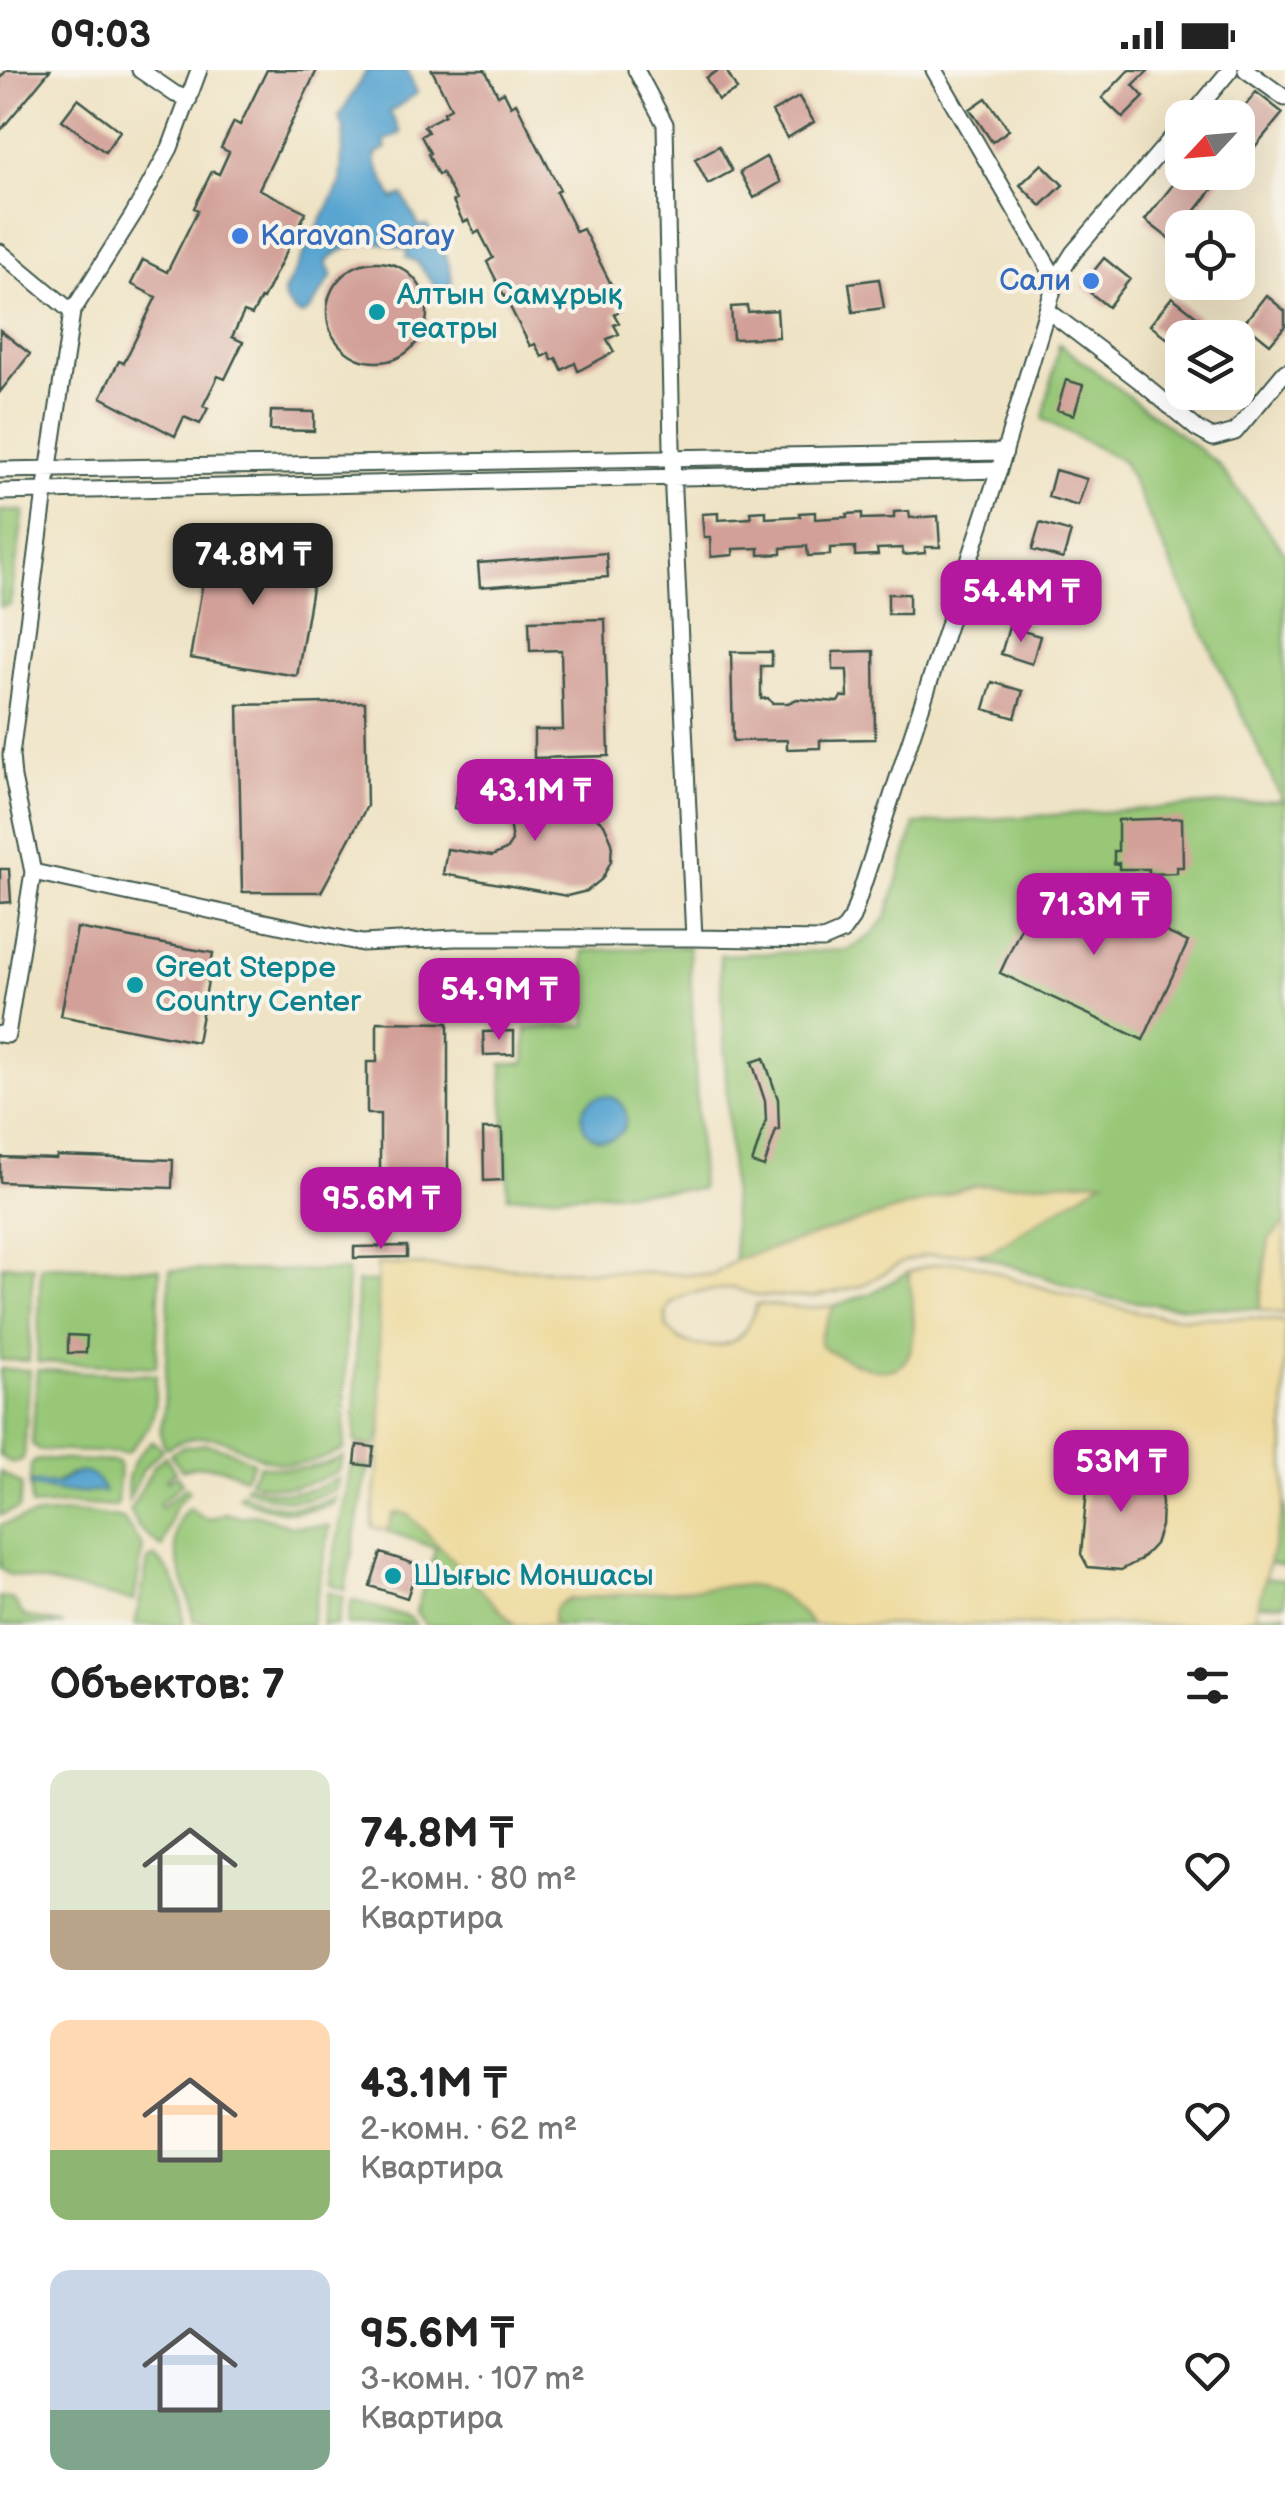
<!DOCTYPE html>
<html lang="ru">
<meta charset="utf-8">
<style>
body{margin:0;font-family:"Balsamiq Sans",sans-serif;background:#f6f6f6;color:#222;height:100vh;display:flex;flex-direction:column;font-size:38px;white-space:nowrap}
*{box-sizing:border-box;margin:0}
p{font-size:32px;color:#767676}
.icon{flex:none;width:55px;height:55px;fill:none;stroke:currentColor;stroke-width:2;stroke-linecap:round;stroke-linejoin:round}
.map{position:relative;height:1555px;overflow:hidden}
.sheet{display:flex;flex-direction:column;background:#fff;flex:1}
.sheet>*{flex:none}
.needle{width:65px;rotate:244deg}
.buttons{position:absolute;left:1165px;top:30px;display:grid;gap:20px}
.buttons a{display:grid;place-items:center;width:90px;height:90px;border-radius:20px;background:#fff;box-shadow:0 10px 40px #0002;font-size:50px}
.price{position:absolute;translate:-50% -85px;padding:0 22px;border-radius:20px;background:#b5179e;color:#fff;font-size:32px;line-height:65px;filter:drop-shadow(0 2px 5px #0008)}
.price::after{content:'';position:absolute;left:50%;top:60px;width:30px;height:22px;margin-left:-15px;background:inherit;clip-path:polygon(0 0,100% 0,50% 100%)}
.price.current{background:#222;color:#fff}
ul{padding:0;list-style:none}
li{display:flex;align-items:center;gap:30px;height:250px;padding:0 50px}
li span{display:grid;place-items:center;flex:none;width:280px;height:200px;border-radius:20px;color:#555}
li>.icon{margin-inline-start:auto}
span .icon{width:120px;height:120px;fill:#fffc;stroke-width:1}
li b{font-size:42px}
h2{display:flex;justify-content:space-between;align-items:center;height:120px;padding:0 50px;font-size:42px}
.status{display:flex;justify-content:space-between;align-items:center;height:70px;padding:0 50px;background:#fff;direction:ltr}
.status svg{height:28px;fill:currentColor}
.map>svg:first-child{display:block}
.built{fill:#f5d2c3}
.green{fill:#97c777;stroke:#5b8256;stroke-width:2.5}
.sand{fill:#eeda9e;stroke:#868c69;stroke-width:2.5}
.water{fill:#59a5d1;stroke:#3c7182;stroke-width:2.5}
.building{fill:#d2a098}
.lines{fill:none;stroke-linecap:round;stroke-linejoin:round}
.street-casing{stroke:#3e564a;stroke-width:19}
.street{stroke:#fff;stroke-width:15}
.shop-dot{fill:#3f7fe0;stroke:#f7f3e8;stroke-width:4}
.culture-dot{fill:#0f9aa8;stroke:#f7f3e8;stroke-width:4}
.labels{text-anchor:middle;dominant-baseline:central;stroke-width:8;stroke-linejoin:round;paint-order:stroke}
.shop-label{font-size:30px;fill:#366cbe;stroke:#f7f3e8;text-anchor:start}
.culture-label{font-size:30px;fill:#0d838f;stroke:#f7f3e8;text-anchor:start}
</style>
<div class="status"><b>09:03</b><svg viewBox="0 0 49 12"><path d="M0 12V9h3v3zM5 12V6h3v6zM10 12V3h3v9zM15 12V0h3v12zM26 1h20v11H26zM47 4h2v5h-2z"/></svg></div>
<div class="map">
<svg width="1285" height="1555" viewBox="0 0 1285 1555">
<rect width="100%" height="100%" fill="#f7f3e8"/>
<filter id="ink" filterUnits="userSpaceOnUse"><feTurbulence type="fractalNoise" baseFrequency=".01" numOctaves="2"/><feDisplacementMap in="SourceGraphic" scale="20" xChannelSelector="R" yChannelSelector="G"/><feConvolveMatrix kernelMatrix="1 2 1 2 8 2 1 2 1" color-interpolation-filters="sRGB"/></filter>
<filter id="wash" filterUnits="userSpaceOnUse"><feTurbulence type="fractalNoise" baseFrequency=".0048" numOctaves="4" result="noise"/><feDisplacementMap in="SourceGraphic" scale="40" xChannelSelector="R" yChannelSelector="G"/><feGaussianBlur stdDeviation="2.25" result="paint"/><feColorMatrix in="noise" values="0 0 0 0 0 0 0 0 0 0 0 0 0 0 0 0 0 1.4 0 .05"/><feComposite in="paint" operator="in"/></filter>
<g filter="url(#wash)">
<rect width="100%" height="100%" fill="#efe3c5"/>
<!-- built -->
<path class="built" d="M 347,1154 L 380,1154 L 380,1166 L 347,1165 Z"/>
<!-- green -->
<path class="green" d="M 1059,274 L 1217,393 L 1285,483 L 1285,1153 L 1269,1170 L 1259,1239 L 1169,1236 L 1106,1228 L 976,1184 L 989,1182 L 1101,1110 L 973,1116 L 735,1190 L 720,885 L 848,880 L 872,865 L 887,846 L 915,754 L 1282,730 L 1123,391 L 1043,349 Z
M 0,441 L 24,441 L 10,535 L 0,537 Z
M 689,876 L 701,1119 L 508,1127 L 502,994 L 525,993 L 526,959 L 587,955 L 583,881 Z
M 2,1195 L 33,1196 L 29,1291 L 0,1290 Z
M 41,1196 L 160,1199 L 156,1297 L 37,1292 Z
M 170,1200 L 347,1201 L 344,1379 C 328,1387 310,1394 292,1394 C 240,1393 226,1346 166,1378 C 156,1361 162,1358 164,1340 Z
M 909,1202 C 911,1231 929,1305 879,1300 C 861,1298 842,1287 826,1280 L 819,1275 L 820,1267 L 834,1236 L 871,1223 Z
M 357,1212 L 378,1212 L 382,1358 L 375,1377 L 355,1373 Z
M 0,1299 L 30,1300 L 24,1385 L 22,1390 L 12,1393 L 0,1386 Z
M 37,1300 L 156,1305 C 154,1348 157,1351 127,1383 L 39,1380 L 32,1374 Z
M 152,1371 L 158,1375 L 162,1380 L 144,1398 L 128,1431 C 124,1407 133,1387 152,1371 Z
M 206,1374 L 227,1379 L 254,1393 L 244,1408 C 223,1396 204,1392 182,1400 L 170,1384 L 183,1377 Z
M 165,1386 L 176,1402 L 166,1408 L 167,1411 L 178,1406 L 182,1413 L 159,1434 L 161,1438 L 186,1417 L 189,1421 L 174,1438 L 162,1478 L 138,1457 L 130,1440 L 154,1396 Z
M 343,1387 L 339,1400 C 309,1418 282,1422 249,1411 L 260,1395 C 291,1402 315,1399 343,1387 Z
M 45,1389 L 116,1392 L 119,1394 C 121,1406 117,1421 117,1434 L 113,1437 L 75,1434 L 31,1436 L 30,1416 L 64,1422 L 103,1421 L 71,1404 C 54,1416 50,1415 30,1412 L 31,1395 L 35,1391 Z
M 351,1395 L 370,1397 L 366,1408 L 345,1520 L 329,1514 Z
M 0,1402 L 22,1415 L 19,1439 L 0,1445 Z
M 338,1408 L 336,1419 C 303,1434 277,1434 244,1418 L 247,1415 C 278,1426 309,1425 338,1408 Z
M 241,1423 C 273,1439 302,1442 335,1427 L 333,1434 C 299,1446 270,1443 238,1427 Z
M 1285,1432 L 1285,1496 L 1269,1493 Z
M 189,1438 L 205,1448 L 210,1449 L 225,1443 L 240,1447 L 255,1444 L 291,1456 L 330,1456 L 311,1555 L 217,1555 L 193,1551 C 191,1518 157,1463 189,1438 Z
M 400,1442 L 414,1448 L 515,1555 L 425,1555 L 416,1541 L 436,1478 L 387,1461 L 391,1447 Z
M 68,1443 L 89,1443 L 123,1449 L 143,1477 L 134,1531 L 8,1504 L 0,1498 L 0,1455 L 38,1445 Z
M 154,1487 C 176,1501 184,1530 183,1555 L 135,1555 L 148,1491 Z
M 1265,1508 L 1285,1509 L 1285,1533 L 1258,1535 Z
M 736,1515 C 775,1516 787,1528 813,1555 L 554,1555 L 552,1545 L 556,1536 L 569,1529 Z
M 328,1522 L 343,1527 L 337,1555 L 322,1555 Z
M 0,1527 L 14,1530 L 24,1546 L 64,1555 L 0,1555 Z
M 352,1530 L 411,1548 L 416,1555 L 347,1555 Z
M 1285,1543 L 1285,1555 L 1222,1555 L 1246,1547 Z"/>
<!-- sand -->
<path class="sand" d="M 1104,1110 L 989,1182 L 927,1185 L 905,1191 L 861,1216 L 813,1227 L 759,1226 L 733,1218 L 690,1223 L 671,1233 L 666,1243 L 667,1258 C 669,1259 678,1268 679,1269 C 694,1278 721,1279 736,1269 C 746,1262 753,1246 757,1234 L 808,1238 L 834,1236 L 820,1267 L 820,1275 L 826,1280 C 842,1287 861,1298 879,1300 C 929,1305 911,1231 909,1202 C 923,1197 938,1192 954,1192 C 977,1192 998,1204 1020,1211 C 1064,1224 1109,1237 1154,1245 C 1197,1252 1242,1243 1285,1252 L 1285,1431 L 1255,1546 L 1222,1555 L 813,1555 C 787,1528 775,1516 736,1515 L 569,1529 C 556,1534 550,1541 554,1555 L 515,1555 L 409,1445 L 400,1442 L 393,1444 L 387,1461 L 372,1457 L 382,1358 L 377,1194 L 713,1205 L 735,1190 L 974,1116 Z
M 1285,1153 L 1285,1244 L 1259,1239 L 1269,1170 Z"/>
<!-- water -->
<path class="water" d="M 367,0 L 407,0 L 417,23 L 390,42 L 401,63 L 384,71 L 386,79 L 375,85 L 376,93 L 393,129 L 403,125 L 419,156 L 427,155 C 437,173 455,195 451,217 L 445,220 L 438,220 L 417,192 L 406,187 L 408,180 C 402,179 397,177 391,175 C 370,168 341,177 326,192 L 332,206 L 310,240 L 303,245 L 296,243 L 285,230 L 284,222 L 340,114 L 344,58 L 339,47 Z
M582 1048a22 22 0 1 1 44 0a22 22 0 1 1-44 0Z
M 77,1402 C 91,1402 100,1409 104,1422 L 64,1422 L 30,1416 L 30,1412 L 57,1414 Z"/>
<g id="blocks">
<!-- building -->
<path class="building" d="M 7,0 L 50,0 L 0,61 L 0,8 Z
M 267,0 L 317,0 L 259,119 L 306,142 L 263,229 L 261,228 L 252,245 L 244,242 L 232,267 L 243,272 L 225,309 L 218,306 L 203,336 L 208,338 L 200,354 L 184,347 L 175,366 L 101,327 L 119,291 L 124,293 L 156,227 L 131,214 L 143,190 L 167,202 L 198,140 L 194,138 L 212,101 L 219,104 L 229,82 L 221,78 L 234,52 L 240,55 Z
M 432,0 L 485,0 L 498,25 L 504,22 L 511,36 L 516,33 L 560,120 L 556,122 L 576,162 L 583,159 L 618,228 L 615,230 L 620,241 L 614,244 L 619,253 L 614,255 L 619,264 L 607,269 L 614,282 L 578,301 L 575,293 L 562,300 L 556,288 L 552,290 L 549,283 L 542,287 L 535,274 L 530,276 L 487,192 L 493,188 L 479,161 L 475,163 L 468,150 L 463,152 L 453,131 L 456,130 L 442,103 L 438,105 L 428,84 L 430,83 L 421,66 L 428,62 L 424,56 L 445,45 L 444,42 L 451,38 Z
M 719,0 L 726,0 L 737,20 L 718,30 L 706,8 Z
M 1129,0 L 1149,0 L 1133,15 L 1144,27 L 1123,48 L 1102,28 Z
M 1256,22 L 1283,43 L 1238,97 L 1238,45 Z
M 799,27 L 814,52 L 787,68 L 772,42 Z
M 986,28 L 1009,60 L 992,72 L 970,39 Z
M 78,29 L 120,61 L 105,82 L 62,50 Z
M 719,76 L 732,101 L 708,114 L 695,89 Z
M 766,87 L 781,112 L 754,128 L 740,102 Z
M 1042,94 L 1063,115 L 1041,136 L 1020,115 Z
M 1183,102 L 1226,102 L 1172,171 L 1145,150 Z
M 1104,188 L 1130,209 L 1108,237 L 1082,216 Z
M327 242a50 50 0 1 1 100 0a50 50 0 1 1-100 0Z
M 879,209 L 884,238 L 853,242 L 849,213 Z
M 1266,225 L 1285,241 L 1285,256 L 1270,274 L 1244,253 Z
M 1172,227 L 1199,248 L 1177,276 L 1150,255 Z
M 747,236 L 748,242 L 777,240 L 779,267 L 733,269 L 731,237 Z
M 0,260 L 30,284 L 0,322 Z
M 1066,310 L 1083,315 L 1074,345 L 1057,340 Z
M 1200,322 L 1230,322 L 1218,337 Z
M 271,341 L 314,342 L 314,361 L 270,360 Z
M 1055,400 L 1087,409 L 1078,436 L 1048,427 Z
M 766,441 L 766,448 L 800,446 L 799,443 L 815,442 L 815,449 L 847,447 L 847,444 L 862,443 L 862,449 L 894,448 L 894,442 L 909,441 L 910,448 L 938,446 L 940,477 L 925,477 L 925,483 L 903,485 L 902,478 L 877,479 L 878,485 L 855,486 L 855,477 L 830,478 L 830,485 L 808,486 L 807,476 L 781,478 L 781,484 L 759,485 L 759,478 L 733,479 L 733,485 L 711,487 L 710,467 L 704,467 L 702,444 L 718,443 L 718,450 L 751,448 L 750,442 Z
M 1040,453 L 1071,462 L 1063,489 L 1032,480 Z
M 210,470 L 317,489 L 297,606 L 190,588 Z
M 606,483 L 608,507 L 480,517 L 478,493 Z
M 1025,504 L 1056,513 L 1048,540 L 1016,531 Z
M 888,524 L 909,524 L 909,544 L 888,544 Z
M 605,549 L 609,686 L 534,688 L 534,660 L 563,660 L 561,580 L 530,581 L 529,551 Z
M 1009,557 L 1040,566 L 1032,594 L 1001,584 Z
M 874,581 L 875,669 L 820,670 L 820,678 L 787,679 L 787,670 L 733,671 L 731,582 L 772,582 L 772,596 L 761,596 L 761,629 L 768,628 L 772,633 L 788,633 L 797,629 L 838,632 L 841,627 L 848,627 L 847,600 L 833,600 L 833,582 Z
M 992,612 L 1023,621 L 1015,648 L 984,639 Z
M 365,632 L 367,736 L 321,822 L 242,822 L 238,635 Z
M 460,710 L 589,741 L 604,754 L 612,772 L 611,791 L 602,809 L 587,821 L 567,826 L 443,804 L 447,779 L 492,786 L 506,780 L 512,771 L 510,758 L 502,749 L 454,738 Z
M 1182,748 L 1183,797 L 1177,797 L 1177,803 L 1149,804 L 1149,799 L 1119,799 L 1119,793 L 1114,794 L 1114,781 L 1118,781 L 1118,750 Z
M 0,799 L 9,799 L 11,832 L 0,833 Z
M 1045,806 L 1188,872 L 1143,970 L 1000,903 Z
M 77,858 L 213,883 L 197,972 L 61,946 Z
M 377,952 L 448,953 L 448,1123 L 380,1122 L 380,1044 L 367,1044 L 367,992 L 377,992 Z
M 514,961 L 514,984 L 484,985 L 483,962 Z
M 764,988 L 778,1029 L 779,1060 L 776,1060 L 764,1097 L 752,1093 L 766,1050 L 765,1031 L 752,992 Z
M 483,1059 L 502,1059 L 503,1110 L 484,1111 Z
M 57,1086 L 173,1090 L 172,1118 L 0,1112 L 0,1087 L 56,1089 Z
M 407,1176 L 407,1187 L 354,1188 L 354,1177 Z
M 68,1265 L 87,1266 L 86,1283 L 68,1283 Z
M 357,1375 L 374,1377 L 371,1396 L 355,1394 Z
M 1146,1389 L 1158,1412 L 1162,1432 L 1161,1456 L 1155,1474 L 1140,1490 L 1121,1500 L 1088,1497 L 1081,1484 L 1089,1397 L 1120,1396 Z
M 381,1483 L 418,1495 L 407,1528 L 370,1516 Z"/>
</g>
</g>
<g filter="url(#ink)">
<use href="#blocks" fill-opacity="0" stroke="#3e564a" stroke-width="2.5"/>
<g class="lines">
<defs>
<path id="street" d="M 140,0 L 175,24 L 189,29
M 934,0 L 1056,210
M 1246,0 L 1285,28
M 1190,48 L 1230,0
M 0,182 L 72,242
M 1047,240 L 1140,311 L 1197,359 L 1213,368 L 1235,362 L 1285,302
M 0,400 L 1005,382
M 0,422 L 999,400
M 33,802 L 362,873 L 455,868 L 694,868 L 673,422 L 665,54 L 636,0
M 694,868 L 823,870 L 842,862 L 852,848 L 999,400 L 1056,210 L 1073,183 L 1182,56
M 0,964 L 7,965 L 33,802 L 13,708 L 11,685 L 43,437 L 72,242 L 133,145 L 170,78 L 199,0"/>
</defs>
<!-- street casing -->
<use href="#street" class="street-casing"/>
<!-- street -->
<use href="#street" class="street"/>
</g>
</g>
<!-- markers -->
<g class="shop-dot">
<circle cx="240" cy="166" r="10"/>
<circle cx="1091" cy="211" r="10"/>
</g>
<g class="culture-dot">
<circle cx="377" cy="242" r="10"/>
<circle cx="135" cy="915" r="10"/>
<circle cx="393" cy="1506" r="10"/>
</g>
<g class="labels">
<!-- shop labels -->
<g class="shop-label">
<text x="260" y="166">Karavan Saray</text>
<text x="1071" y="211" text-anchor="end">Сали</text>
</g>
<!-- culture labels -->
<g class="culture-label">
<text x="397" y="225">Алтын Самұрық<tspan x="397" dy="34">театры</tspan></text>
<text x="155" y="898">Great Steppe<tspan x="155" dy="34">Country Center</tspan></text>
<text x="413" y="1506">Шығыс Моншасы</text>
</g>
</g>
</svg>
<div class="buttons">
<a><svg class="needle" viewBox="-14 -14 28 28"><path d="M0-13l5 13h-10z" fill="#e53935"/><path d="M0 13l5-13h-10z" fill="#767676"/></svg></a>
<a><svg class="icon" aria-label="locate" viewBox="0 0 24 24"><circle cx="12" cy="12" r="6"/><path d="M12 2v4M12 18v4M2 12h4M18 12h4"/></svg></a>
<a><svg class="icon" aria-label="layers" viewBox="0 0 24 24"><path d="M12 4l9 5-9 5-9-5zM3 14l9 5 9-5"/></svg></a>
</div>
<b class="price current" style="left:253px;top:538px">74.8M ₸</b>
<b class="price" style="left:1021px;top:575px">54.4M ₸</b>
<b class="price" style="left:535px;top:774px">43.1M ₸</b>
<b class="price" style="left:1094px;top:888px">71.3M ₸</b>
<b class="price" style="left:499px;top:973px">54.9M ₸</b>
<b class="price" style="left:381px;top:1182px">95.6M ₸</b>
<b class="price" style="left:1121px;top:1445px">53M ₸</b>
</div>
<section class="sheet">
<h2>Объектов: 7<svg class="icon" aria-label="filters" viewBox="0 0 24 24"><path d="M4 7h16M4 17h16"/><circle cx="9" cy="7" r="2"/><circle cx="15" cy="17" r="2"/></svg></h2>
<ul>
<li><span style="background:linear-gradient(#dfe7d0 70%,#b9a48a 0)"><svg class="icon" aria-label="home" viewBox="0 0 24 24"><path d="M3 11l9-7 9 7M6 9v11h12V9"/></svg></span><div><b>74.8M ₸</b><p>2-комн. · 80 m²</p><p>Квартира</p></div><svg class="icon" aria-label="heart" viewBox="0 0 24 24"><path d="M12 20l-8-8c-3-5 5-10 8-4 3-6 11-1 8 4z"/></svg></li>
<li><span style="background:linear-gradient(#ffd9b3 65%,#8fb573 0)"><svg class="icon" aria-label="home" viewBox="0 0 24 24"><path d="M3 11l9-7 9 7M6 9v11h12V9"/></svg></span><div><b>43.1M ₸</b><p>2-комн. · 62 m²</p><p>Квартира</p></div><svg class="icon" aria-label="heart" viewBox="0 0 24 24"><path d="M12 20l-8-8c-3-5 5-10 8-4 3-6 11-1 8 4z"/></svg></li>
<li><span style="background:linear-gradient(#c9d6e8 70%,#7fa58c 0)"><svg class="icon" aria-label="home" viewBox="0 0 24 24"><path d="M3 11l9-7 9 7M6 9v11h12V9"/></svg></span><div><b>95.6M ₸</b><p>3-комн. · 107 m²</p><p>Квартира</p></div><svg class="icon" aria-label="heart" viewBox="0 0 24 24"><path d="M12 20l-8-8c-3-5 5-10 8-4 3-6 11-1 8 4z"/></svg></li>
</ul>
</section>
